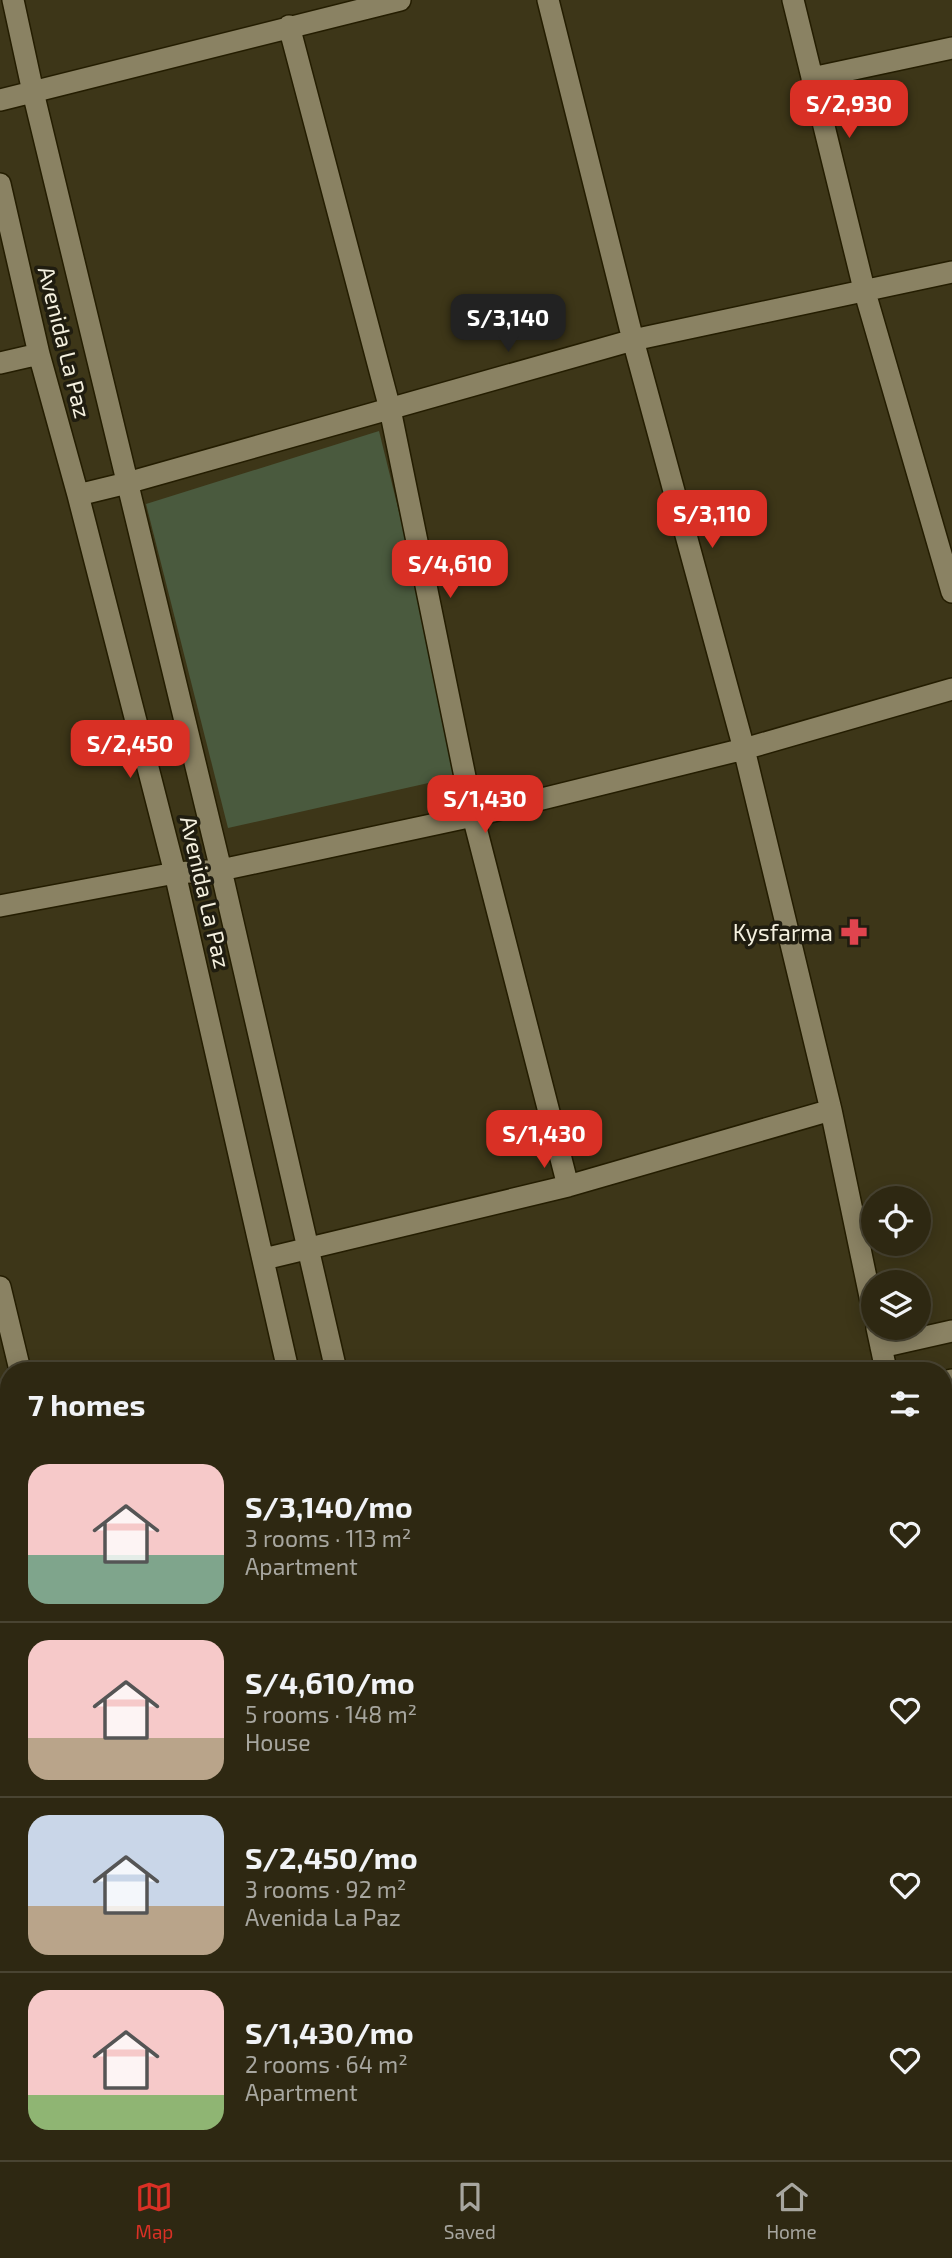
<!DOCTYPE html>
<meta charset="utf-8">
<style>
body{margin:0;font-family:"Exo 2",sans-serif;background:#36301b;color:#f1f3f6;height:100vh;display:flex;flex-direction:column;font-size:26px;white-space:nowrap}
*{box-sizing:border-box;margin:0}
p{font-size:23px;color:#a7a69f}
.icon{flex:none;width:38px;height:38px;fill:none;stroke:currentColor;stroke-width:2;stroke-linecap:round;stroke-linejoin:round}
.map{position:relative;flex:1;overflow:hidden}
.side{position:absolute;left:0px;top:1362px;width:952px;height:800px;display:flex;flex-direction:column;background:#2e2812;border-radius:28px 28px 0 0;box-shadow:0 4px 18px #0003,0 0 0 2px #494432}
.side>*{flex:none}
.tools{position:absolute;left:861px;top:1186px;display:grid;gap:14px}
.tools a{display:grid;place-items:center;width:70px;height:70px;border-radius:50%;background:#2e2812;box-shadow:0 4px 18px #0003,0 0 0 2px #494432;font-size:35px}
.price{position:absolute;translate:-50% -60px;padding:0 16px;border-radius:14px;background:#d93025;color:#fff;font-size:23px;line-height:46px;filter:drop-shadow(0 2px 4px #0008)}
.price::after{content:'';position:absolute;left:50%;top:42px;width:21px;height:16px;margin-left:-10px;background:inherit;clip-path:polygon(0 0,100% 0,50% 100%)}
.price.selected{background:#222;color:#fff}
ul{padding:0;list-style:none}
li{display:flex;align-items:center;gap:21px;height:175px;padding:0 28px}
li+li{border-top:2px solid #494432}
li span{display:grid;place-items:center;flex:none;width:196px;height:140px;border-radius:21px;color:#555}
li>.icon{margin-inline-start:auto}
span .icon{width:84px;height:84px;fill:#fffc;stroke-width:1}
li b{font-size:30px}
h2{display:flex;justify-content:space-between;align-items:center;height:84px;padding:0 28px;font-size:30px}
.tabs{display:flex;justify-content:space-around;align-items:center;height:98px;border-top:2px solid #494432;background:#2e2812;font-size:19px;color:#a7a69f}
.tabs a{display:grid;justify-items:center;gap:4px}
.tabs .selected{color:#d93025}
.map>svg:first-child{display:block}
.green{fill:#4a5a3e}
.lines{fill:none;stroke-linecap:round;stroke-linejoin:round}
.minor-casing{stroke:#241d01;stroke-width:24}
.minor{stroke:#8a8263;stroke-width:21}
.labels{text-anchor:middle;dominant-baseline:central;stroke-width:7;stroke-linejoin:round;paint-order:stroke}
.street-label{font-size:23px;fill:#f4f0df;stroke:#201d10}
.poi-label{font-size:23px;fill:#f4f0df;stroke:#201d10;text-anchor:end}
</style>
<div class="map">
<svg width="952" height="2160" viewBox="0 0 952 2160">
<rect width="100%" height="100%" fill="#3d3618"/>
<!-- green -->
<path class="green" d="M 379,431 L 464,775 L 228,828 L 146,504 Z"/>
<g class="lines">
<defs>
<path id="minor" d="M 13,0 L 33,92 L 221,870 L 336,1370
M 548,0 L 633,340 L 744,749 L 831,1110 L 873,1311
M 793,0 L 864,289 L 952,592
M 289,26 L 390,409 L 473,816 L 568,1186
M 812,78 L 952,48
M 0,100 L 400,0
M 0,184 L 39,354 L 78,495 L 175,873 L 288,1370
M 0,363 L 39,354
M 78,495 L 127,483 L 633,340 L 952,272
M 0,906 L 175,873 L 221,870 L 473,816 L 744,749 L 952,689
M 264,1259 L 568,1186 L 831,1110
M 0,1287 L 20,1370
M 877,1328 L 886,1370
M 881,1347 L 952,1331
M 943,1382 L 952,1380
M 0,1593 L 9,1591
M 943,1618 L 952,1662
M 943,1861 L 952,1859
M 0,1976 L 9,1974
M 943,2143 L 952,2142
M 216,2152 L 218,2160
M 456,2152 L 457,2160
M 507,2152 L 508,2160
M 823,2160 L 875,2152"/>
</defs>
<!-- minor casing -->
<use href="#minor" class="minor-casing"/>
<!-- minor -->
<use href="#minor" class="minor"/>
</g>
<!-- icons -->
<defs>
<symbol id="pharmacy-bare" viewBox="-9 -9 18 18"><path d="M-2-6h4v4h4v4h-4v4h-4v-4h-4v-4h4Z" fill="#e0444e" stroke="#201d10" stroke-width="2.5" paint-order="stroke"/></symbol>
</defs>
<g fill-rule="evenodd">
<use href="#pharmacy-bare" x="835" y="913" width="38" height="38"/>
</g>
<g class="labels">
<!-- street labels -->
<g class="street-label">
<text transform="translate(65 342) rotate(76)">Avenida La Paz</text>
<text transform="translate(206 892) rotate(77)">Avenida La Paz</text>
</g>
<!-- poi labels -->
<g class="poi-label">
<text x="833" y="932">Kysfarma</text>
</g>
</g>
</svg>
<div class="tools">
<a><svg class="icon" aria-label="locate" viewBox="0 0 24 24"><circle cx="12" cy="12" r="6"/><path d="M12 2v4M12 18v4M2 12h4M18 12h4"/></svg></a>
<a><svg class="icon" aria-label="layers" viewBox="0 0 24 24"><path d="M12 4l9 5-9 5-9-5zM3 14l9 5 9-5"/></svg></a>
</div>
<b class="price" style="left:849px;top:140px">S/2,930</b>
<b class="price selected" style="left:508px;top:354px">S/3,140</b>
<b class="price" style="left:712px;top:550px">S/3,110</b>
<b class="price" style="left:450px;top:600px">S/4,610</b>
<b class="price" style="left:130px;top:780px">S/2,450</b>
<b class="price" style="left:485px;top:835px">S/1,430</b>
<b class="price" style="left:544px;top:1170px">S/1,430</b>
<section class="side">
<h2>7 homes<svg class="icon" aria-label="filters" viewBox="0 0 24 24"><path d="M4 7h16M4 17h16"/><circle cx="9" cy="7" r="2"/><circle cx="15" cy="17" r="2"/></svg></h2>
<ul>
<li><span style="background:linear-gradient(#f6c9c9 65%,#7fa58c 0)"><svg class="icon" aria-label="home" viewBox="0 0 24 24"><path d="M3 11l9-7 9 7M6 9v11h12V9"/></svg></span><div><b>S/3,140/mo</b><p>3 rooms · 113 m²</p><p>Apartment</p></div><svg class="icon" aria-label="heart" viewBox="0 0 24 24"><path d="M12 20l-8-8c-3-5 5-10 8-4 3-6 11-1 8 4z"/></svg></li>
<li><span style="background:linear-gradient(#f6c9c9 70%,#b9a48a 0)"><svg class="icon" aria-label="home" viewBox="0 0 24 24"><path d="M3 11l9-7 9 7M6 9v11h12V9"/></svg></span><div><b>S/4,610/mo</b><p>5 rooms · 148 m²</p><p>House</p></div><svg class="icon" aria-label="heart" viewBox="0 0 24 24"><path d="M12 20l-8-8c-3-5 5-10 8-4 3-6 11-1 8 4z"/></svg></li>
<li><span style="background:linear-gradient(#c9d6e8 65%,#b9a48a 0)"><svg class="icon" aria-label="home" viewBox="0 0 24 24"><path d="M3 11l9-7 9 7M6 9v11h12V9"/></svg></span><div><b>S/2,450/mo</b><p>3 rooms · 92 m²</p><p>Avenida La Paz</p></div><svg class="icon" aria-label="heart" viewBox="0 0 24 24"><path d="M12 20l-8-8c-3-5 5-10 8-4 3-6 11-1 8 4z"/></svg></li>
<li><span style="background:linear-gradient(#f6c9c9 75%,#8fb573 0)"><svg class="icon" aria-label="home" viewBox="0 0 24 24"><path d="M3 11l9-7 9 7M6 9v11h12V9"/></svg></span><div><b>S/1,430/mo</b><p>2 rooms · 64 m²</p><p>Apartment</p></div><svg class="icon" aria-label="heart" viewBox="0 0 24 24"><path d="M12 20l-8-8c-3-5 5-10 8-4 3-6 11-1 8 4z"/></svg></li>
</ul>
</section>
</div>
<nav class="tabs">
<a class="selected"><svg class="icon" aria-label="map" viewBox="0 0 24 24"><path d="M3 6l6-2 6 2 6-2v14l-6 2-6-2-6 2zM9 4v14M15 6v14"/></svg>Map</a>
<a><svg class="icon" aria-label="saved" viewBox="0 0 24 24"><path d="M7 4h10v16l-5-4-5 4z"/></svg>Saved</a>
<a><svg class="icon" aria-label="home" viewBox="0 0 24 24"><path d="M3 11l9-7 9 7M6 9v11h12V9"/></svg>Home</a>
</nav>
